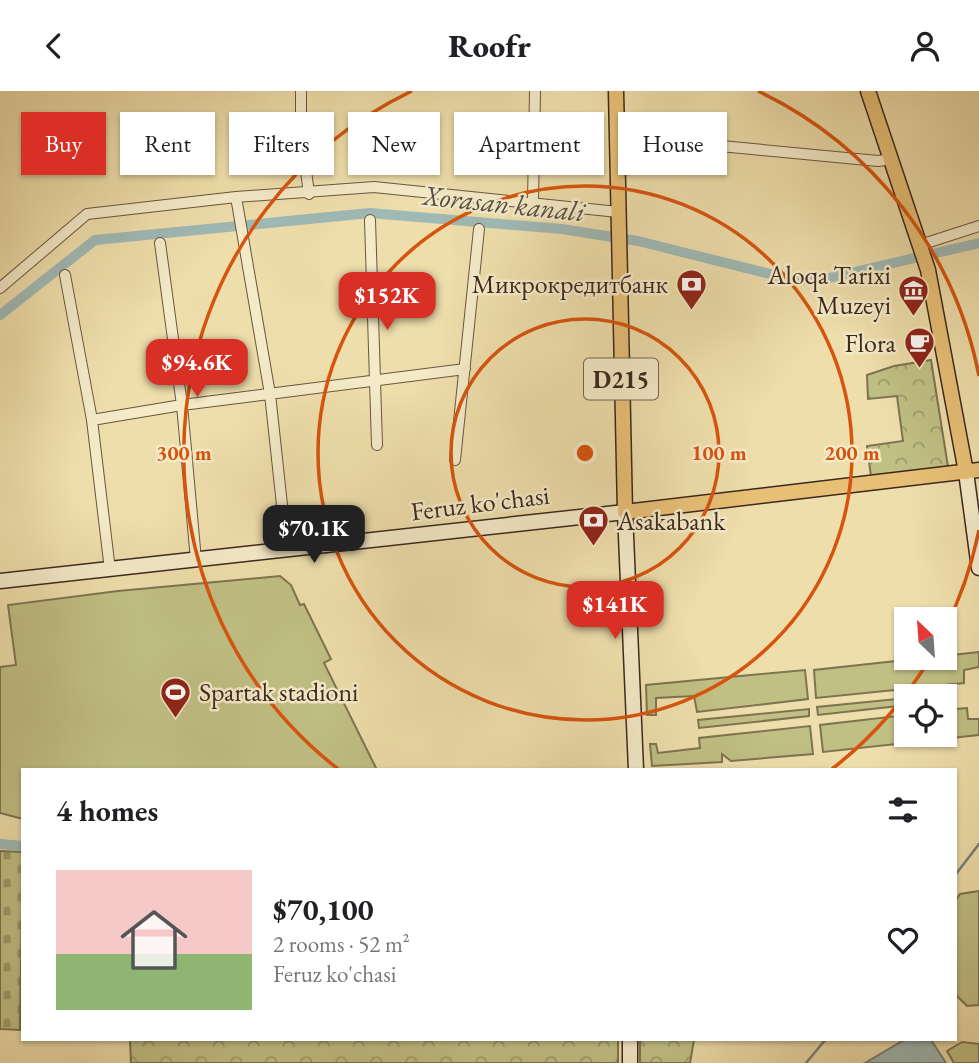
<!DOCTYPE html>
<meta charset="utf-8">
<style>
body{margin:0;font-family:"EB Garamond",serif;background:#f6f6f6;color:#202124;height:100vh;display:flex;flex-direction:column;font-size:26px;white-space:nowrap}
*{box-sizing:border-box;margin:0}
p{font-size:23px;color:#757577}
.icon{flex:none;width:38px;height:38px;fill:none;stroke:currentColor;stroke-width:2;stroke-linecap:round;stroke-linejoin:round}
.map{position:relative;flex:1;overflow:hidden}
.sheet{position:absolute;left:21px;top:677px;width:936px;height:273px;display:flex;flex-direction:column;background:#fff;border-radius:0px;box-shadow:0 2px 5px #0004}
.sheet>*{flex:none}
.banner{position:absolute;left:21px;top:21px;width:938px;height:63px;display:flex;gap:14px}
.needle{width:46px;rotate:335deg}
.tools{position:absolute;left:894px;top:516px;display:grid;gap:14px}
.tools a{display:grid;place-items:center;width:63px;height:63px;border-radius:0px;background:#fff;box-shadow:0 2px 5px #0004;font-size:35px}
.price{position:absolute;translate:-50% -60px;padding:0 16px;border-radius:14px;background:#d93025;color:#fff;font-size:23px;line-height:46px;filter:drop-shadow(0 2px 4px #0008)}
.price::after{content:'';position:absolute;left:50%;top:42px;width:21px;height:16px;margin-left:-10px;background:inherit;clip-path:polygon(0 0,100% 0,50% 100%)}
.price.selected{background:#222;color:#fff}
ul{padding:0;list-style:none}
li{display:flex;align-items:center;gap:21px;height:175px;padding:0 35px}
li span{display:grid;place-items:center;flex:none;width:196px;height:140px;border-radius:0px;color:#555}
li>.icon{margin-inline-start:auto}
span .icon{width:84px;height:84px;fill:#fffc;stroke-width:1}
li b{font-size:30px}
h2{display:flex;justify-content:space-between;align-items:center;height:84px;padding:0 35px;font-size:30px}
.pill{padding:0 24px;border-radius:0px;background:#fff;box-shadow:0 2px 5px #0004;font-size:24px;line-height:63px}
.pill.selected{background:#d93025;color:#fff}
header{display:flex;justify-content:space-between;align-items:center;height:91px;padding:0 35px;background:#fff;font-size:32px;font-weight:800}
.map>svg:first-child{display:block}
.grass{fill:#c0bf84;stroke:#7e7450;stroke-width:2}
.forest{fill:url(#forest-crowns);stroke:#7e7450;stroke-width:2}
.cemetery{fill:url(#cemetery-stones);stroke:#7e7450;stroke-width:2}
.water{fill:#9fb9b5;stroke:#777f78;stroke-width:2}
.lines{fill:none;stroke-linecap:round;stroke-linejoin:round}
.stream{stroke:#777f78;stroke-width:2.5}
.canal{stroke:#9fb9b5;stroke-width:10}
.minor-casing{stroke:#685640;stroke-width:12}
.secondary-casing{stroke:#3c281d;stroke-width:17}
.primary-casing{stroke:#3c281d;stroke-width:17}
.minor{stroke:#f4eac8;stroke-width:10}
.secondary{stroke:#f4eac8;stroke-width:14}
.primary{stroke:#e7bf76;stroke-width:14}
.ring{fill:none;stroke:#d7540e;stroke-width:3.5}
.labels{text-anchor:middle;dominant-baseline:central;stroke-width:5;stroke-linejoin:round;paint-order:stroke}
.shield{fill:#f4eac8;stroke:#736250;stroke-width:2}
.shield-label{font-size:24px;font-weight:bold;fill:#3c281d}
.poi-label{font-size:26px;fill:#3c281d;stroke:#f4eac8;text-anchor:end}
.street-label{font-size:26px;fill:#3c281d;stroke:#f4eac8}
.water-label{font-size:28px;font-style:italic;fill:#554c43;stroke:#f4eac8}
.centre{fill:#d7540e;stroke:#f4eac8;stroke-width:3.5}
.ring-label{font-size:21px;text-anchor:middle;font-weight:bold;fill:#d7540e;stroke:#f4eac8;stroke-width:5;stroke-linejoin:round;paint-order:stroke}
</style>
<header><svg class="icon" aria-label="back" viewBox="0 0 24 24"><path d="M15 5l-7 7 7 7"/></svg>Roofr<svg class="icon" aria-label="person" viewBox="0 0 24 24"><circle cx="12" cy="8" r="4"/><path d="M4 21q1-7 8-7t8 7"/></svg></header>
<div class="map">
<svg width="979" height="972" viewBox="0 0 979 972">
<defs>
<pattern id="forest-crowns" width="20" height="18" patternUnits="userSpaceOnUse" patternTransform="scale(1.75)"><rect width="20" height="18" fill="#c0bf84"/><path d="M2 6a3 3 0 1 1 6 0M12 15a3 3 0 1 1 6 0" fill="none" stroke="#9d9b6b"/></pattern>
<pattern id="cemetery-stones" width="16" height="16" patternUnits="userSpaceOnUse" patternTransform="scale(1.75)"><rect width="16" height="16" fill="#c0bf84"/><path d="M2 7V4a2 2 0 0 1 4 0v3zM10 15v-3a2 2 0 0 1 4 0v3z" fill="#9d9b6b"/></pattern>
</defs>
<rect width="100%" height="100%" fill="#eedeab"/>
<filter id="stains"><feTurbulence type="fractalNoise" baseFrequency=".00286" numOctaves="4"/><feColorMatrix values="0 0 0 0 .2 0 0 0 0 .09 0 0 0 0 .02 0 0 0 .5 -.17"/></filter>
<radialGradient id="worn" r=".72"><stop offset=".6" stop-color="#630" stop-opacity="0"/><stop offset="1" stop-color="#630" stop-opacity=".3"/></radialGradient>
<!-- grass -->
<path class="grass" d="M 280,485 L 291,494 L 300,514 L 304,513 L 331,568 L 324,572 L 377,679 L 23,679 L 23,728 L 0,722 L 0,576 L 16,574 L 8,514 L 118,500 Z
M 979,561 L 979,576 L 964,579 L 964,592 L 816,607 L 814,579 Z
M 805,579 L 808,608 L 697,621 L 694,605 L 656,607 L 656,624 L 647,624 L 646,594 Z
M 897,608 L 898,615 L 818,624 L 817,616 Z
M 967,617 L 968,628 L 979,628 L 979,644 L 823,661 L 820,634 L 906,624 L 906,644 L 945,644 L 945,619 Z
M 809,618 L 809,625 L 699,637 L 698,629 Z
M 810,635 L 813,663 L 731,670 L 722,663 L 722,671 L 652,675 L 650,653 L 656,653 L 658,662 L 700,657 L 699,647 Z
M 979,800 L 979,914 L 967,915 L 956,904 L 956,809 L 960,803 Z
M 962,951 L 979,953 L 979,972 L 954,972 L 947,960 Z"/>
<!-- forest -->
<path class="forest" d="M 931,269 L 949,382 L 872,393 L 867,355 L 903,350 L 897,305 L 868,308 L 867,284 L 894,275 Z
M 618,949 L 618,972 L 131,972 L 130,949 Z
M 640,949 L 694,949 L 690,972 L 640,972 Z"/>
<!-- cemetery -->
<path class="cemetery" d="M 0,760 L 23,761 L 20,939 L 0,938 Z"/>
<!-- water -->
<path class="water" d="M 904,949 L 931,949 L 946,972 L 865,972 Z"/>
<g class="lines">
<!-- stream -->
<path class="stream" d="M 956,783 L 979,753
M 806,972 L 826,948"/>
<!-- canal -->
<path class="canal" d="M 0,224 L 95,149 L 370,122 L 562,138 L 638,150 L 782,186 L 816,190 L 979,152
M 0,753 L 23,755"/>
<defs>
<path id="minor" d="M 301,0 L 301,41 L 309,103
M 616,45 L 878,70 L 892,68
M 236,106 L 270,303 L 287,460
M 533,111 L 535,0
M 370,129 L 377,354
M 160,152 L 182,314 L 196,469
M 920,154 L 979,135
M 65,184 L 92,329 L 110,479
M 0,197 L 87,123 L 236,106 L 374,96 L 618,121
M 92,329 L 182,314 L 465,278
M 455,369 L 479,138"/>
<path id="secondary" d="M 966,381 L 979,477
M 0,490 L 625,421 L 636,679
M 630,972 L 630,948"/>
<path id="primary" d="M 616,0 L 625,421 L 979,379
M 868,0 L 928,179 L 966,381"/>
</defs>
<!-- minor casing -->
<use href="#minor" class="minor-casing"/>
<!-- secondary casing -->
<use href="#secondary" class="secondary-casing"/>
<!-- primary casing -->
<use href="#primary" class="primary-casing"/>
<!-- minor -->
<use href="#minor" class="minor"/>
<!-- secondary -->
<use href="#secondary" class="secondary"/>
<!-- primary -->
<use href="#primary" class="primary"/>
</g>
<!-- distance rings -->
<g class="ring">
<circle cx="585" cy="362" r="134"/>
<circle cx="585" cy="362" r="267"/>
<path d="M979 439A401 401 0 0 1 945 538M929 569A401 401 0 0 1 832 678M338 678A401 401 0 0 1 412 0M758 0A401 401 0 0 1 979 285"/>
</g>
<!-- icons -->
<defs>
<symbol id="bank-pin" viewBox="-11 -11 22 30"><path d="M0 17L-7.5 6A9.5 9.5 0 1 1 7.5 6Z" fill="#8f2418" stroke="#f4eac8"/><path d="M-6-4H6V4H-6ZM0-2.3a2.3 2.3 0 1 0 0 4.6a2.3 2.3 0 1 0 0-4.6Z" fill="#fff"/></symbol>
<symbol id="museum-pin" viewBox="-11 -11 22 30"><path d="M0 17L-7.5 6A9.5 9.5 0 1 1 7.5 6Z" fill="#8f2418" stroke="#f4eac8"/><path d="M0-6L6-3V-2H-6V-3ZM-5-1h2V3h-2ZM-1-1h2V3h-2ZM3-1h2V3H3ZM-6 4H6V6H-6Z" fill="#fff"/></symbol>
<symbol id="cafe-pin" viewBox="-11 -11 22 30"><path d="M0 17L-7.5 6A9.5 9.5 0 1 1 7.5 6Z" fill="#8f2418" stroke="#f4eac8"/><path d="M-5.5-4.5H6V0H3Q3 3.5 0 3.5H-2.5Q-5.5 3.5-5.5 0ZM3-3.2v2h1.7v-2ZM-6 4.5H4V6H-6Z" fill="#fff"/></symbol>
<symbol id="stadium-pin" viewBox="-11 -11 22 30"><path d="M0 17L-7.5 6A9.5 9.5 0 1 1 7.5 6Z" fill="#8f2418" stroke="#f4eac8"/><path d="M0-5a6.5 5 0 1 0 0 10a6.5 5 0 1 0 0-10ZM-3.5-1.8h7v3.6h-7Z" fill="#fff"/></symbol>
</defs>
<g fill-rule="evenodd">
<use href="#bank-pin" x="674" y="176" width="35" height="47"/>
<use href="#museum-pin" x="896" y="182" width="35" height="47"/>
<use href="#cafe-pin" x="902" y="234" width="35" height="47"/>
<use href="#bank-pin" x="576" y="412" width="35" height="47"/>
<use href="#stadium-pin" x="158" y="584" width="35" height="47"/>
</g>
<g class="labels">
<!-- shield labels -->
<rect class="shield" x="584" y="267.5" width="74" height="41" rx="5"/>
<g class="shield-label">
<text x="621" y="288">D215</text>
</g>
<!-- poi labels -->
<g class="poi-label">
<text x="891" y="184">Aloqa Tarixi<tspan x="891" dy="30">Muzeyi</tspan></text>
<text x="668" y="193">Микрокредитбанк</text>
<text x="896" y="252">Flora</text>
<text x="617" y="430" text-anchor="start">Asakabank</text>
<text x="199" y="601" text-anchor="start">Spartak stadioni</text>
</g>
<!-- street labels -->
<g class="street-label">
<text transform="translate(480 412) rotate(-7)">Feruz ko'chasi</text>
</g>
<!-- water labels -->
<g class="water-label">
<text transform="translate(504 112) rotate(6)">Xorasan kanali</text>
</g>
</g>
<circle cx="585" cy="362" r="10" class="centre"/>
<g class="ring-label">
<text x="719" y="369">100 m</text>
<text x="852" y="369">200 m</text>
<text x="184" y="369">300 m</text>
</g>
<rect width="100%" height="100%" filter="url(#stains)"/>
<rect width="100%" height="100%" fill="url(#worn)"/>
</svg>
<div class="tools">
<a><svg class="needle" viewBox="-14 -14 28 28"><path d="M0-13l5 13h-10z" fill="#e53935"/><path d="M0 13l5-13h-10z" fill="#757577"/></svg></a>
<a><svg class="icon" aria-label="locate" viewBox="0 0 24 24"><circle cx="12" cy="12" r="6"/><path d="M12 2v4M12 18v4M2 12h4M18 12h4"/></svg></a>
</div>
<b class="price" style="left:387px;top:241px">$152K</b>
<b class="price" style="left:197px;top:308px">$94.6K</b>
<b class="price selected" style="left:314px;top:474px">$70.1K</b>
<b class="price" style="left:615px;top:550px">$141K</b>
<div class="banner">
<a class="pill selected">Buy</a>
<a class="pill">Rent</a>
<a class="pill">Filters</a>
<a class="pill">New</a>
<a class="pill">Apartment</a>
<a class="pill">House</a>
</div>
<section class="sheet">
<h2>4 homes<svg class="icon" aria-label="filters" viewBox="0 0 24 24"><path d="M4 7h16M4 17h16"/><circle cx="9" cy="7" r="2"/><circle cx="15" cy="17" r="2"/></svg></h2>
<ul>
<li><span style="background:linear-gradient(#f6c9c9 60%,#8fb573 0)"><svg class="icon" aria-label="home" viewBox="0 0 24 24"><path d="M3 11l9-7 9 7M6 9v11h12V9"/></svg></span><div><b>$70,100</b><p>2 rooms · 52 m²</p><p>Feruz ko'chasi</p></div><svg class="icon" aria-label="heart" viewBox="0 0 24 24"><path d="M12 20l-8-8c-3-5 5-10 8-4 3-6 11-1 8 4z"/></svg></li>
</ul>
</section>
</div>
